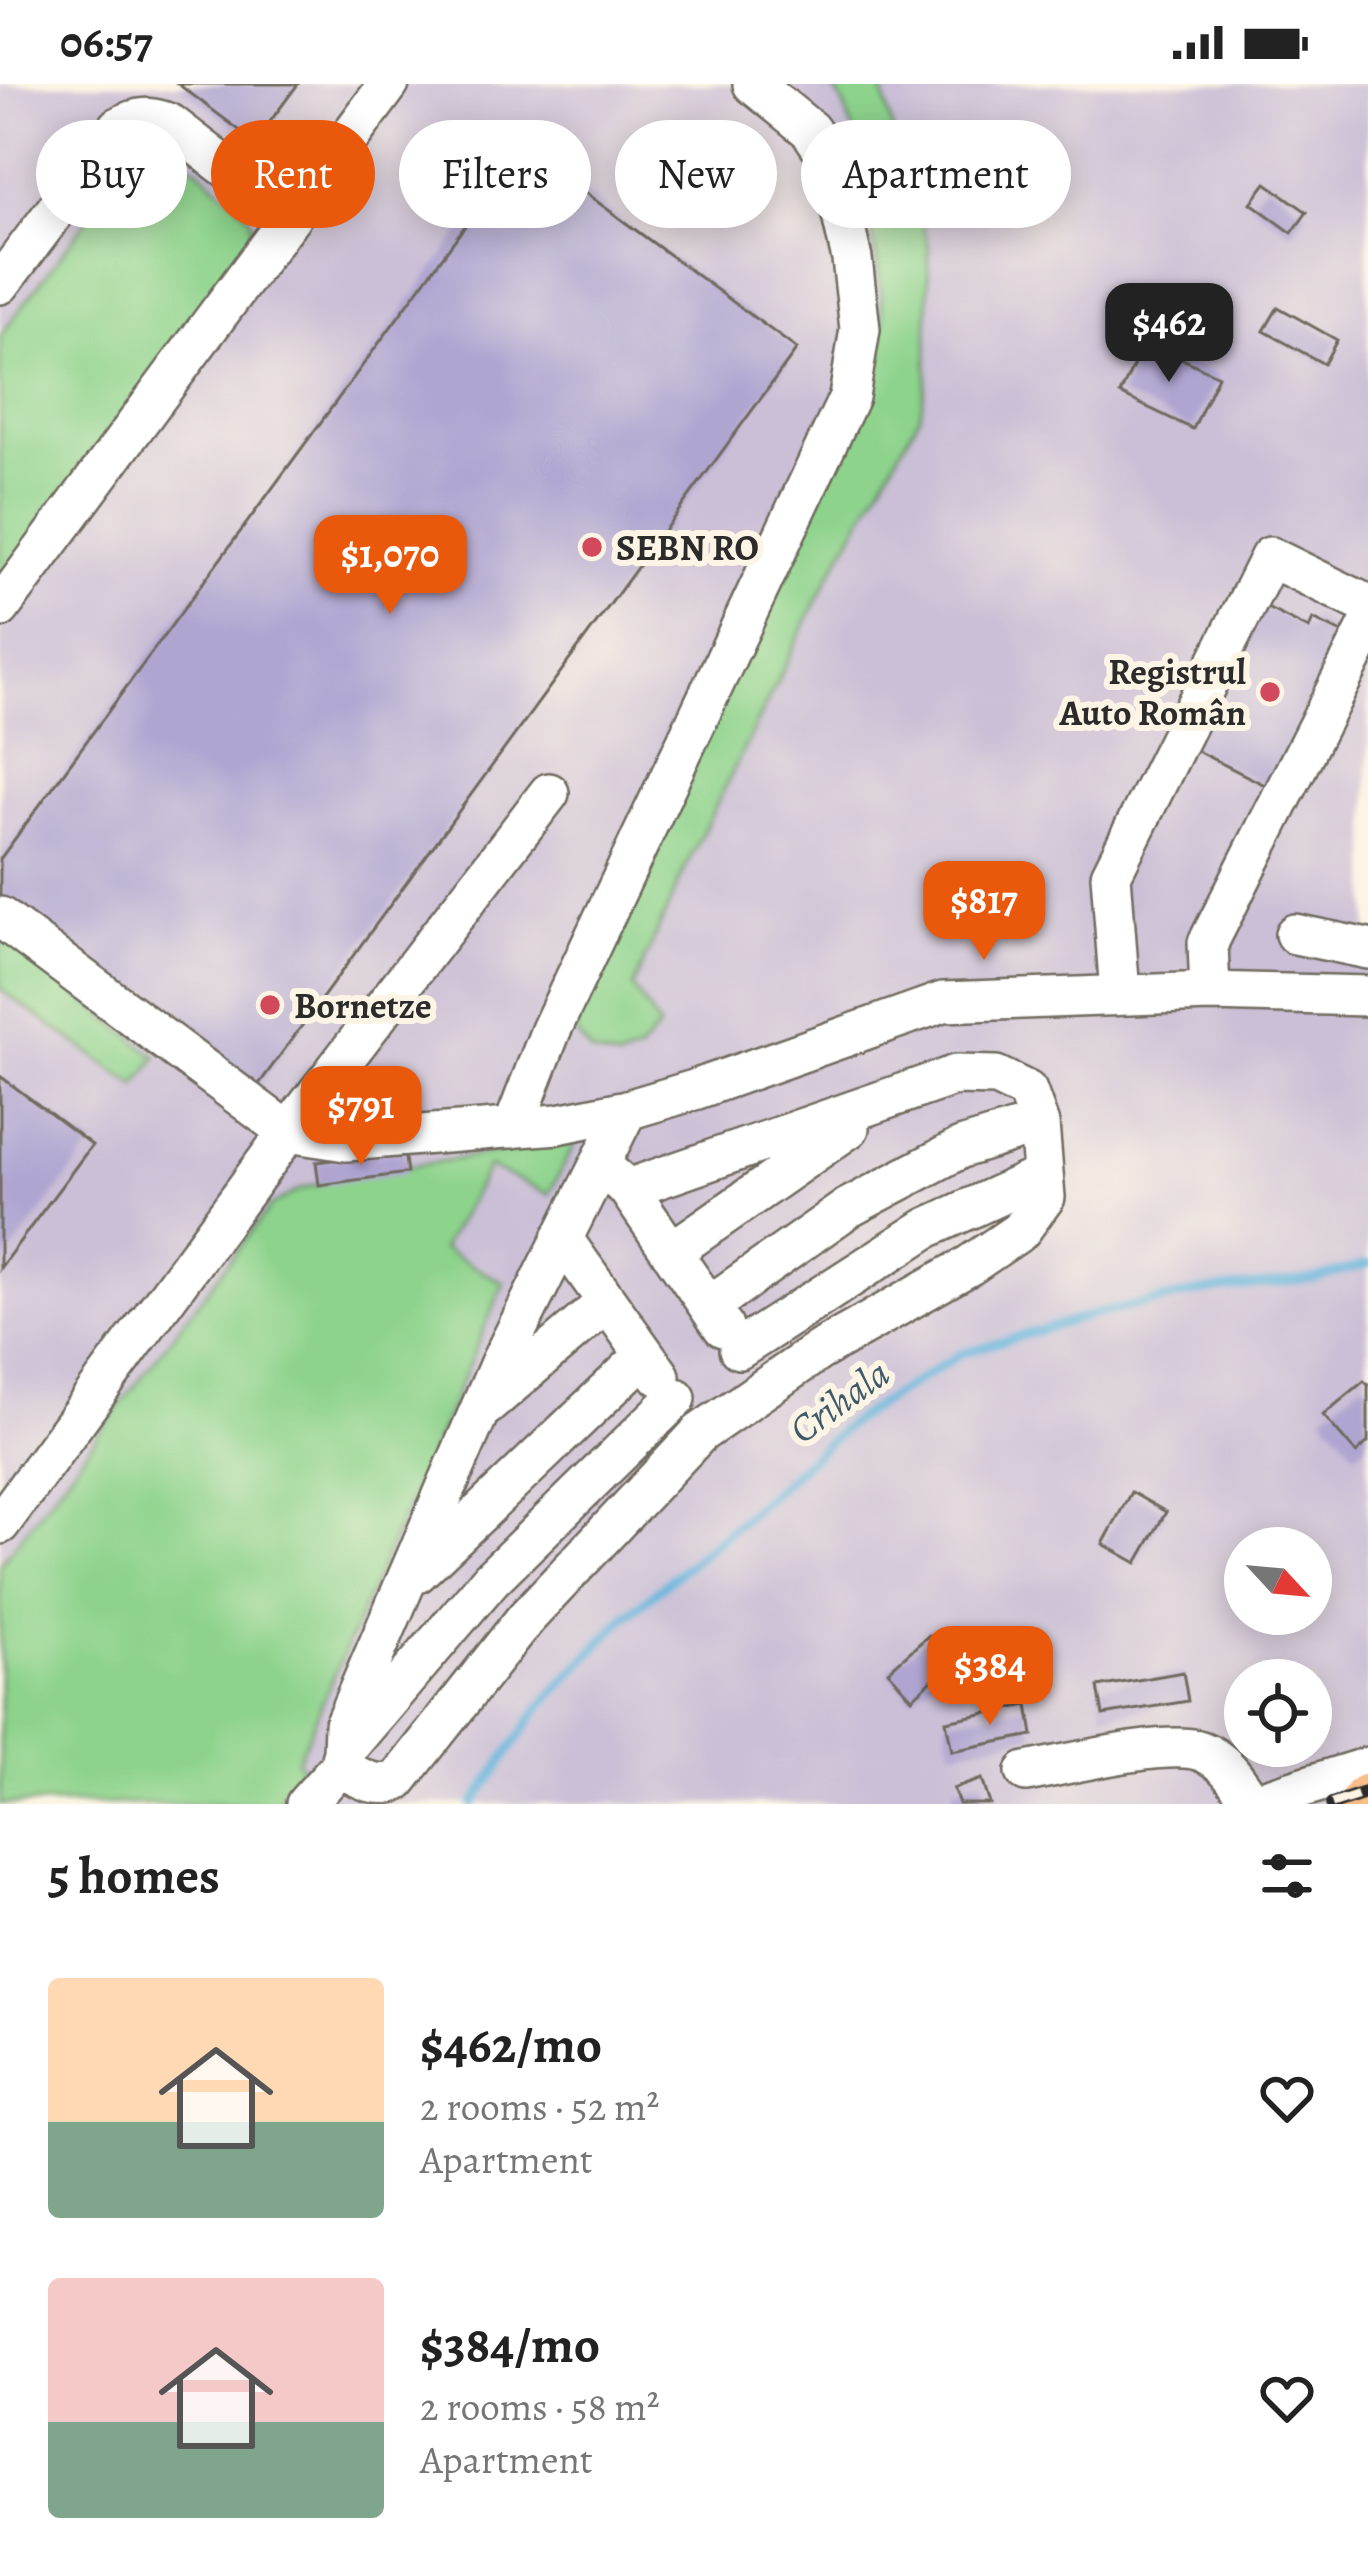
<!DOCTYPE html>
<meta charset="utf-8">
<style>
body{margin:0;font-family:Alegreya,serif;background:#f2f2f2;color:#222;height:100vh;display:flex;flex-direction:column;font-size:45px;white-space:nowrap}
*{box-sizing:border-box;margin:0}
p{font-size:39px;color:#767676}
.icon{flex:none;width:66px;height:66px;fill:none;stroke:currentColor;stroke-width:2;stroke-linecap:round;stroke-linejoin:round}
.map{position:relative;height:1720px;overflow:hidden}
.drawer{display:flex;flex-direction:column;background:#fff;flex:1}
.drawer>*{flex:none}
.top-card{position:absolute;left:36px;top:36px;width:1296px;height:108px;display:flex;gap:24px}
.needle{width:78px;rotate:116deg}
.controls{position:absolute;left:1224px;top:1443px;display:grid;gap:24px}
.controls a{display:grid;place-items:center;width:108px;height:108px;border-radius:50%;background:#fff;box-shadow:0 6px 30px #0003;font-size:60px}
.price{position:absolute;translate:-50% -102px;padding:0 27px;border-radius:24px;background:#ea580c;color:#fff;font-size:39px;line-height:78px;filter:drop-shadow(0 3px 6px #0008)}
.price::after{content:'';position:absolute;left:50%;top:72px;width:36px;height:27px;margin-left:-18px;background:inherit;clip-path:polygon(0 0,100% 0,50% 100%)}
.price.active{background:#222;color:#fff}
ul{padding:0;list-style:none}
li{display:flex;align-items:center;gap:36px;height:300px;padding:0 48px}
li span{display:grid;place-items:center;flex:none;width:336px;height:240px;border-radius:12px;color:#555}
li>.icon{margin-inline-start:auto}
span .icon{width:144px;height:144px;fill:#fffc;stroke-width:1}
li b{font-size:51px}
h2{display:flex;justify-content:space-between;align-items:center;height:144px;padding:0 48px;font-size:51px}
.chip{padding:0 42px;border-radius:54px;background:#fff;box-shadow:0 6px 30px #0003;font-size:42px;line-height:108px}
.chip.active{background:#ea580c;color:#fff}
.status{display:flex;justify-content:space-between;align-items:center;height:84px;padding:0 60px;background:#fff;direction:ltr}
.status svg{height:33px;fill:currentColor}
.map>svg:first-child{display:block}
.industrial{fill:#cabfd6;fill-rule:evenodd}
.green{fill:#8dd38c;stroke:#5c7f5c;stroke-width:3}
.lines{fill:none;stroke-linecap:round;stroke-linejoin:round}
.stream{stroke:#64b2dd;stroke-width:9}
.building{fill:#b0a5d1}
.minor-casing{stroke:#706a5f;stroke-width:44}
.major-casing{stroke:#706a5f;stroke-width:56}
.minor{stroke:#fff;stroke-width:39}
.major{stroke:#f8bd89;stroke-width:51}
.rail-casing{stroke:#2b2b2b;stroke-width:14}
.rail{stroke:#fcf5e5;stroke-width:9;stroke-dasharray:27;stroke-linecap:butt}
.poi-dot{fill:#d1495b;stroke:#fcf5e5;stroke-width:4.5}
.labels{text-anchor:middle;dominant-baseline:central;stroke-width:12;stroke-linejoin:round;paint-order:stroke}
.poi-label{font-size:36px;font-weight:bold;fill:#2b2b2b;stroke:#fcf5e5;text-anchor:start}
.water-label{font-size:39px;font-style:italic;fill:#3f5a69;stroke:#fcf5e5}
</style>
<div class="status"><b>06:57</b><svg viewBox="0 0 49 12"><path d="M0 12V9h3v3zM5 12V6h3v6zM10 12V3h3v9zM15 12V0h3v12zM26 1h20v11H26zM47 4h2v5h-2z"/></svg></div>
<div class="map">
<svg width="1368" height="1720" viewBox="0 0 1368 1720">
<rect width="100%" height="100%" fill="#fcf5e5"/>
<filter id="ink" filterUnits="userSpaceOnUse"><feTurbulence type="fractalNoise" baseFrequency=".00833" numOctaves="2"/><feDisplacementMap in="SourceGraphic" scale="24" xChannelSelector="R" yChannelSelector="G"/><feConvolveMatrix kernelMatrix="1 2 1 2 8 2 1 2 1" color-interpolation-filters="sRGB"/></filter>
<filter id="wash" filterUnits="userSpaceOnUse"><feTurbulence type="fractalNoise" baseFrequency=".004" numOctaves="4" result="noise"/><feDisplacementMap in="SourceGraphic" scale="48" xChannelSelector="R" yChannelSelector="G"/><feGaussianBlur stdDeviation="2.7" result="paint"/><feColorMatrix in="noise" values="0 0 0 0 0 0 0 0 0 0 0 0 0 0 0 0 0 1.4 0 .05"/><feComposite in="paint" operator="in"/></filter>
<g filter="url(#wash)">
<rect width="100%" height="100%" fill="#f0e0c0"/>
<!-- industrial -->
<path class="industrial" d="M 0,0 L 1368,0 L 1368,1720 L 0,1720 ZM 1245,1464 L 1311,1464 L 1311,1530 L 1245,1530 ZM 1245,1596 L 1311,1596 L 1311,1662 L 1245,1662 Z"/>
<!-- green -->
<path class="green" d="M 831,0 L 881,0 L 891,40 L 929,163 L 927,293 L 920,331 L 829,493 L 688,778 L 633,903 L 659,943 L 639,968 L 619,976 L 593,970 L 576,950 L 576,913 L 867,311 L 883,237 L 881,207 L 859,61 L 842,17 Z
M 169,70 L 196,83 L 246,128 L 252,137 L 251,159 L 0,506 L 0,252 L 132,76 Z
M 0,850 L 157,973 L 136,1002 L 0,905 Z
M 577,1056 L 549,1110 L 488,1083 L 442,1165 L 504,1199 L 297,1677 L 302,1682 L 275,1720 L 0,1720 L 0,1480 L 270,1123 L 301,1105 L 349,1092 Z"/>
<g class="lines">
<!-- stream -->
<path class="stream" d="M 473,1720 L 540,1623 L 624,1534 L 731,1445 L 851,1338 L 962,1269 L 1092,1231 L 1200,1208 L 1314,1195 L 1368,1180"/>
</g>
<g id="blocks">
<!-- building -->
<path class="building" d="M 178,0 L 298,0 L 255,58 Z
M 523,63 L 797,265 L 257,1003 L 0,814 L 0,775 Z
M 1266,99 L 1307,128 L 1292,149 L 1251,119 Z
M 1278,223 L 1337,256 L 1324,280 L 1264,247 Z
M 1145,257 L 1218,292 L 1193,345 L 1120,310 Z
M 1259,520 L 1309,545 L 1313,535 L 1352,554 L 1275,706 L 1187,662 Z
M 0,992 L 92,1061 L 0,1184 Z
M 404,1067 L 407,1089 L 319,1101 L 316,1078 Z
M 1364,1297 L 1368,1301 L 1368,1358 L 1356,1369 L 1323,1331 Z
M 1131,1408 L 1166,1428 L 1137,1479 L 1103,1460 Z
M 929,1551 L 953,1577 L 912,1614 L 888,1587 Z
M 1183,1588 L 1188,1617 L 1103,1631 L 1098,1603 Z
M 1028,1621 L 1033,1651 L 952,1667 L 946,1637 Z
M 982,1695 L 990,1720 L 959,1720 L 953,1705 Z"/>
</g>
</g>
<g filter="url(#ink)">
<use href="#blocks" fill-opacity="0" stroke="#706a5f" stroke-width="3"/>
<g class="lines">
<defs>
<path id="minor" d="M 0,200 L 119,43 C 138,32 150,32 170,40 L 290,132
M 0,524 L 389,0
M 0,833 L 288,1048 L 346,1057 L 558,1040 L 627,1026 L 694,1006 L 943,918 L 1210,908 L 1368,912
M 1295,850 L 1368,865
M 1210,908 L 1208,859 L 1368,543
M 1120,910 L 1111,791 L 1270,473 L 1368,521
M 513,1044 L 551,946 L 849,313 L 860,245 L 852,175 L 829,74 L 810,46 L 753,0
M 608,1088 L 628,1105 L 723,1243
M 562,1154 L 660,1292
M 671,1168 L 849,1044
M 709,1222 L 848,1124 L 961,1064 L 1039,1040
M 739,1265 L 927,1144 L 1043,1091
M 486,1322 L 607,1218
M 0,1440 L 288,1048 L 549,709
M 417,1489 L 645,1271
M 347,1664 L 491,1495 L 676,1314
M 339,1683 C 358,1693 376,1705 397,1697 L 526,1534 L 700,1349 L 820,1266 L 970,1181 L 1020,1147 L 1045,1113 L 1039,1040 L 1027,1007 L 996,992 L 956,991 L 628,1105
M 339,1683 L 343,1668 L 344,1641 L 500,1279 L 627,1026
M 1026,1688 C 1065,1681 1168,1655 1201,1667 C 1226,1676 1238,1698 1252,1719
M 306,1720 L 339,1683
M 1249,1720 L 1368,1683"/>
<path id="major" d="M 1365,1720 L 1368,1716"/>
</defs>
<!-- minor casing -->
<use href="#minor" class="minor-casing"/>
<!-- major casing -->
<use href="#major" class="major-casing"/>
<!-- minor -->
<use href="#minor" class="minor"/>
<!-- major -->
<use href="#major" class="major"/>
<defs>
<path id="rail" d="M 1332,1720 L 1368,1708"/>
</defs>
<!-- rail casing -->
<use href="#rail" class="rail-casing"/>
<!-- rail -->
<use href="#rail" class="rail"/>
</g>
</g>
<!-- markers -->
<g class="poi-dot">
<circle cx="592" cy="463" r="12"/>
<circle cx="1270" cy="608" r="12"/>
<circle cx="270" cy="921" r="12"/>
</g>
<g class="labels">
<!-- poi labels -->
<g class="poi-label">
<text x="616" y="463">SEBN RO</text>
<text x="1246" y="587" text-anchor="end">Registrul<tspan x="1246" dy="41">Auto Român</tspan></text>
<text x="294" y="921">Bornetze</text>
</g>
<!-- water labels -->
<g class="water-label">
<text transform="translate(839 1317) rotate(-36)">Crihala</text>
</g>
</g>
</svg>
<div class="controls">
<a><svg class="needle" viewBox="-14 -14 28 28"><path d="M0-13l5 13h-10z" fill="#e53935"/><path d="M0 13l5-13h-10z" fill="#767676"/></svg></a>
<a><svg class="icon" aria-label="locate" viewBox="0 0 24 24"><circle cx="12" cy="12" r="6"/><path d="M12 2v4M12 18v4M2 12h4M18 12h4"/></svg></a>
</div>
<b class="price active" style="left:1169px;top:301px">$462</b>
<b class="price" style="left:390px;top:533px">$1,070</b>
<b class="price" style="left:984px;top:879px">$817</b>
<b class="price" style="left:361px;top:1084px">$791</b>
<b class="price" style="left:990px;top:1644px">$384</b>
<div class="top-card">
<a class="chip">Buy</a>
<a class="chip active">Rent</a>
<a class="chip">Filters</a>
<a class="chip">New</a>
<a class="chip">Apartment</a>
</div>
</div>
<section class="drawer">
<h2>5 homes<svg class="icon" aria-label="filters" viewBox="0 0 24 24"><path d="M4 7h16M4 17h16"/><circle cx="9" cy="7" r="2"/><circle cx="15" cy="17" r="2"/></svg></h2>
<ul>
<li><span style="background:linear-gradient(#ffd9b3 60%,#7fa58c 0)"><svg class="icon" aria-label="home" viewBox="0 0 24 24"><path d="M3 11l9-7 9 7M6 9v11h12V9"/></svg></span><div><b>$462/mo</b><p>2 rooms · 52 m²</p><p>Apartment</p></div><svg class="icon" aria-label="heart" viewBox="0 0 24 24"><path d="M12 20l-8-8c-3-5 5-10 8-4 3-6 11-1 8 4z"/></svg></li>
<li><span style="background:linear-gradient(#f6c9c9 60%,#7fa58c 0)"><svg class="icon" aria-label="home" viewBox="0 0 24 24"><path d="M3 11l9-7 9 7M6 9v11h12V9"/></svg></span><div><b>$384/mo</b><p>2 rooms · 58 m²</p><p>Apartment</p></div><svg class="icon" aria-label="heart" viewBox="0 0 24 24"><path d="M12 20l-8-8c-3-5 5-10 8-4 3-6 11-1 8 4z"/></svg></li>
</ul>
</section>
